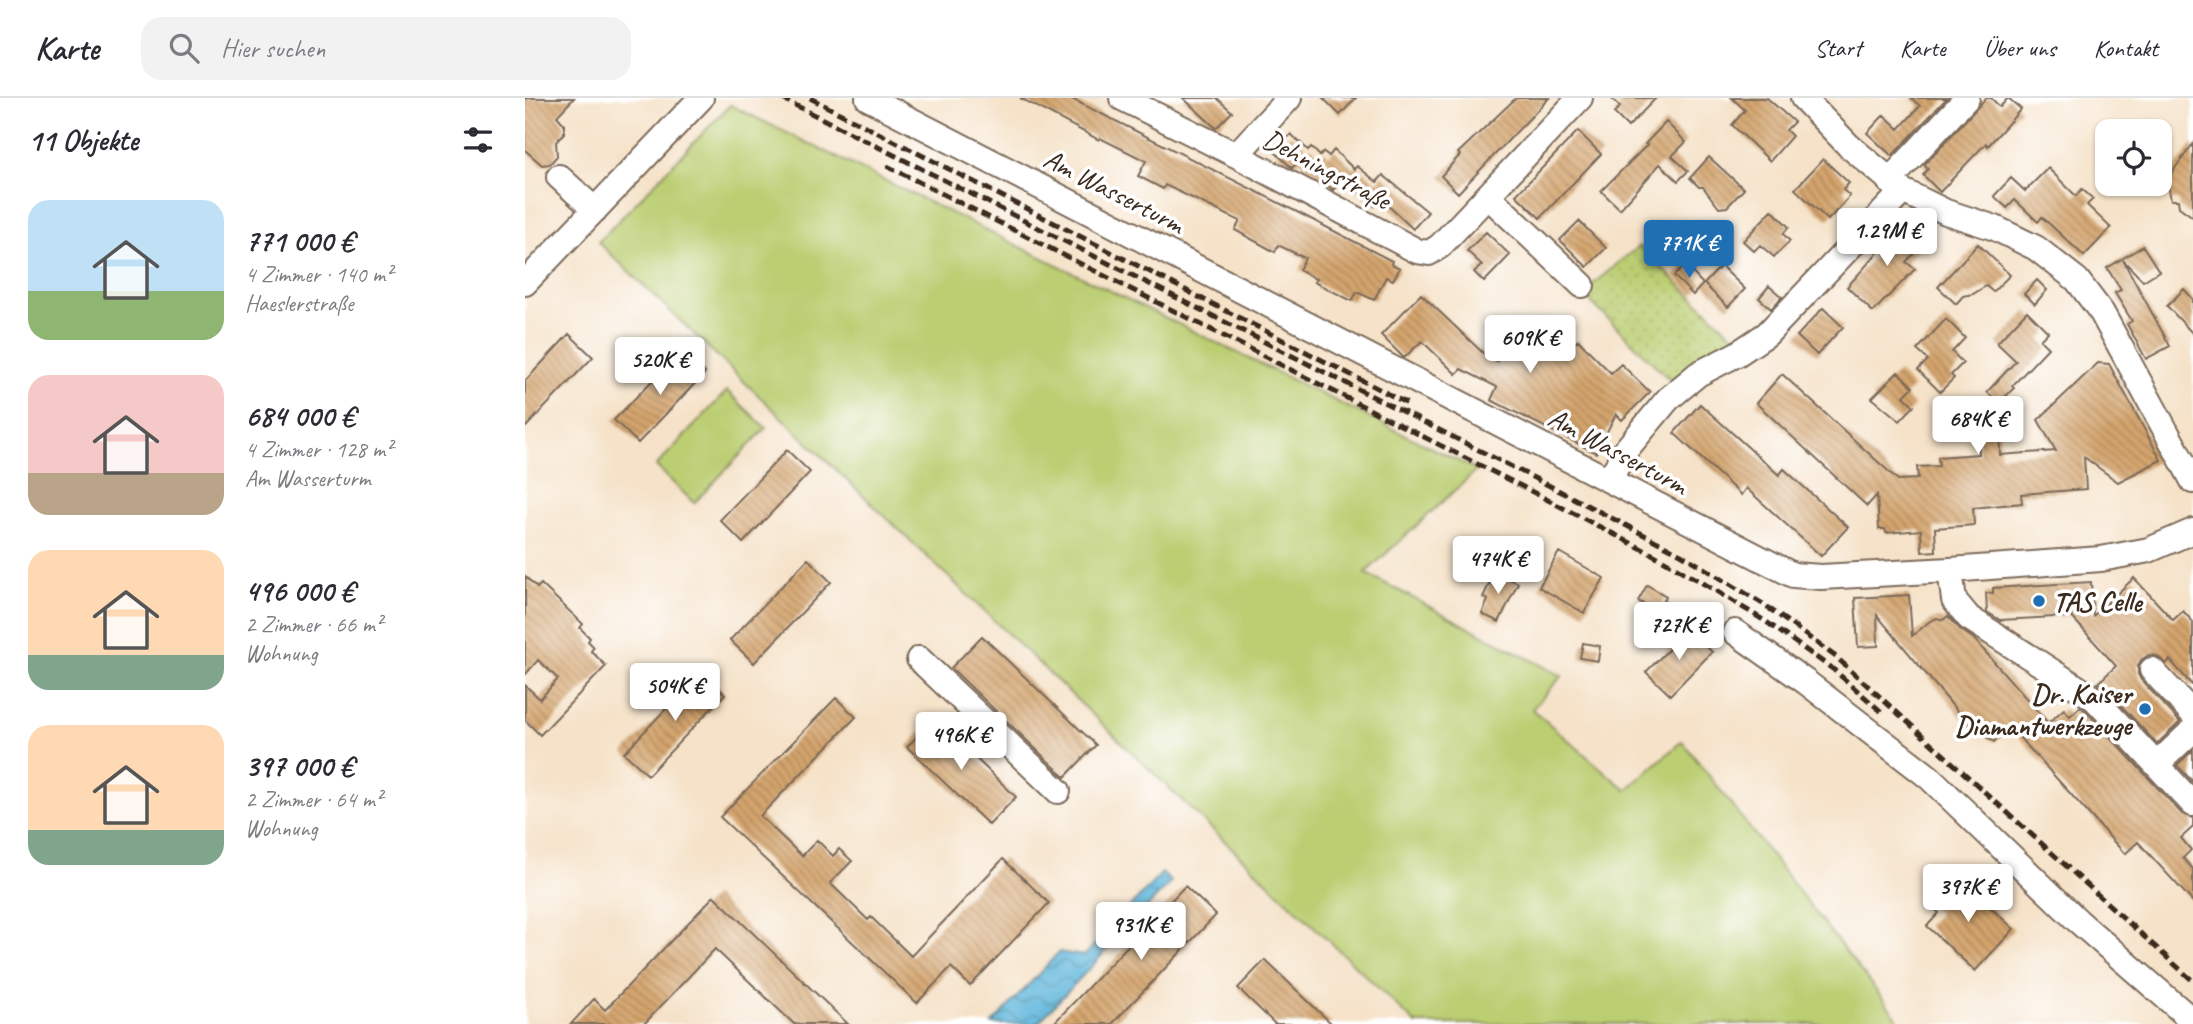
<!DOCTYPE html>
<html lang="de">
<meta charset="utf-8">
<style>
body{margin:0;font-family:Caveat,sans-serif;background:#f2f2f3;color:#2b2b33;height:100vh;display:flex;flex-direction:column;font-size:26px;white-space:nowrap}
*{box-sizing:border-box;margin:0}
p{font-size:23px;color:#7c7c81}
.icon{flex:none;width:38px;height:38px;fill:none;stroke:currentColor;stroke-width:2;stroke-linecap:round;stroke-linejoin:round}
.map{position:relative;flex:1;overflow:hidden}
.details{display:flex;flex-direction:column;background:#fff;width:525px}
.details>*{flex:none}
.fabs{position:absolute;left:1570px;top:21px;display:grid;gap:14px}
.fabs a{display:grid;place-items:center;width:77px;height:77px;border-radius:14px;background:#fff;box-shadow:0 2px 5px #0004;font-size:35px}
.price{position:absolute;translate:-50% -60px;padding:0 16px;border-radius:7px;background:#fff;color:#222;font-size:23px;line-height:46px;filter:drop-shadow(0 2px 4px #0008)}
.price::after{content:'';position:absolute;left:50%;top:42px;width:21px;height:16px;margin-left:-10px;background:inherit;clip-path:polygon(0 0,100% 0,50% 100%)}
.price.active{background:#1f6fb2;color:#fff}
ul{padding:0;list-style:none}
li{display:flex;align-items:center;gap:21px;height:175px;padding:0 28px}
li span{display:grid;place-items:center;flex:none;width:196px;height:140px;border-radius:21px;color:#555}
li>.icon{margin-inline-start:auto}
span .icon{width:84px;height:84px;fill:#fffc;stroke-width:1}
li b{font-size:30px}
h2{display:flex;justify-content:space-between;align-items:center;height:84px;padding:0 28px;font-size:30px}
header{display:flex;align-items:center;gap:42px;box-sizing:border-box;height:98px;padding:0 35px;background:#fff;border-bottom:2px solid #e1e1e2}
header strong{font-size:33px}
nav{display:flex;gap:38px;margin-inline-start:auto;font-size:24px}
.search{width:490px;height:63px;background:#f2f2f3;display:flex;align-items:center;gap:18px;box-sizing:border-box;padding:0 24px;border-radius:21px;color:#7c7c81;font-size:26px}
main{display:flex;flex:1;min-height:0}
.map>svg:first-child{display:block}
.grass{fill:#bbce72;stroke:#7b7c48;stroke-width:2}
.park{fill:url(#park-dots);stroke:#7b7c48;stroke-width:2}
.water{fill:url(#water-waves);stroke:#4c707c;stroke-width:2}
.building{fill:url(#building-back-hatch)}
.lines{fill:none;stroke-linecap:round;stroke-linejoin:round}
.minor-casing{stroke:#7c6a5a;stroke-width:28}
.minor{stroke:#fff;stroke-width:24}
.rail{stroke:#3b2a1e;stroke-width:5;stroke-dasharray:10 5;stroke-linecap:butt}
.poi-dot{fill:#1f6fb2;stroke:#fff;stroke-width:2.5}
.labels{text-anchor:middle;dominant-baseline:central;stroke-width:7;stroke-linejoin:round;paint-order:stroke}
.street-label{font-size:28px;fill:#3b2a1e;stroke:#fff}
.poi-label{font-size:28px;font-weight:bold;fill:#3b2a1e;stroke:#fff;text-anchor:start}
</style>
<header>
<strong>Karte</strong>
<div class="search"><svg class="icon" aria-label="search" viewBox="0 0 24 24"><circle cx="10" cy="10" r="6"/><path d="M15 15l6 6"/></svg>Hier suchen</div>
<nav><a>Start</a><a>Karte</a><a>Über uns</a><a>Kontakt</a></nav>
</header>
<main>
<section class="details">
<h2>11 Objekte<svg class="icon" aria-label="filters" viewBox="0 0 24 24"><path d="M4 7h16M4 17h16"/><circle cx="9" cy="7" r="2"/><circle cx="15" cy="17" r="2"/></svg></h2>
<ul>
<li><span style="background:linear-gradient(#bfe0f5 65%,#8fb573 0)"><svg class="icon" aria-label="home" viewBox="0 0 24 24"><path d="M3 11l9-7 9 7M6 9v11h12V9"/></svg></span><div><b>771 000 €</b><p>4 Zimmer · 140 m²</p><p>Haeslerstraße</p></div></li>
<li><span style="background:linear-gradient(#f6c9c9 70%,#b9a48a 0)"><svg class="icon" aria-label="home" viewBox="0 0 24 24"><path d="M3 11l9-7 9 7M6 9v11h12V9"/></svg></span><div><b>684 000 €</b><p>4 Zimmer · 128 m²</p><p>Am Wasserturm</p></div></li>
<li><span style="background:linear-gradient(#ffd9b3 75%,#7fa58c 0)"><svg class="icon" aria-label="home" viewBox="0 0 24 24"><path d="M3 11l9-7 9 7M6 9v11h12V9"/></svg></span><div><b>496 000 €</b><p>2 Zimmer · 66 m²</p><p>Wohnung</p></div></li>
<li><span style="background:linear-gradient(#ffd9b3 75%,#7fa58c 0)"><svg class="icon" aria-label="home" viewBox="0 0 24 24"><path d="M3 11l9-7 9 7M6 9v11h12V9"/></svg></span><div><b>397 000 €</b><p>2 Zimmer · 64 m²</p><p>Wohnung</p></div></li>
</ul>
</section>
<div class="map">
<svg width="1668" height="926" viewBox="0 0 1668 926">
<defs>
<pattern id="park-dots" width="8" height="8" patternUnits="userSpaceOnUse" patternTransform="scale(1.75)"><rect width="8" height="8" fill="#bbce72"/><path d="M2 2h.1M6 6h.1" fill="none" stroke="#a2b162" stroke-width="1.8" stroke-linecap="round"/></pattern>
<pattern id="water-waves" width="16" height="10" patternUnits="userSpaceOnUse" patternTransform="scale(1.75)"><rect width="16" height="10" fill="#5eb6db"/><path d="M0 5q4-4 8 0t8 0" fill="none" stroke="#4f94b1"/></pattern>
<pattern id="building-back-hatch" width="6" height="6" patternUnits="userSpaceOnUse" patternTransform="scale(1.75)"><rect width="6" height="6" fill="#d4a46d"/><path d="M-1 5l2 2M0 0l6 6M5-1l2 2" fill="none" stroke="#ad8659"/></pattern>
</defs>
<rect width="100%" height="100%" fill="#fff"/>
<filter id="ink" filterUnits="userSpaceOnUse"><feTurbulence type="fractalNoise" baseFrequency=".0143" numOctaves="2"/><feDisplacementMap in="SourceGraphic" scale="14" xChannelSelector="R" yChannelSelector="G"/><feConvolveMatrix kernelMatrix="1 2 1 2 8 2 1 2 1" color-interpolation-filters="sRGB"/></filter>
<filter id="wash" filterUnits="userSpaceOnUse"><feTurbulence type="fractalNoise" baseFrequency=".00686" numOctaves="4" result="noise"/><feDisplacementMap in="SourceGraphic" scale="28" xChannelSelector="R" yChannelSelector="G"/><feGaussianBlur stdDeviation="1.57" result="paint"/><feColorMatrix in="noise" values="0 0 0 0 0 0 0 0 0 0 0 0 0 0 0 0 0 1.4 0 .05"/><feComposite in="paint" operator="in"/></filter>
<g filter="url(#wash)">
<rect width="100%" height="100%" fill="#f5e2c8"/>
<!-- grass -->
<path class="grass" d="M 205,7 L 952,372 L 840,475 L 1037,578 L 1007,611 L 1101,692 L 1157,643 L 1377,926 L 891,926 L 73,144 Z
M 202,293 L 241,330 L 169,405 L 131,368 Z"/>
<!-- park -->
<path class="park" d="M 1114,148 L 1214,243 L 1147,284 L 1057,195 Z"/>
<!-- water -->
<path class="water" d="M 637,775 L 646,784 L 512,926 L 467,926 L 534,854 L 559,858 Z"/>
<g id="blocks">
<!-- building -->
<path class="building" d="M 0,0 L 49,0 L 32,18 L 39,26 L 39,35 L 31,44 L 32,58 L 25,66 L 17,67 L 0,52 Z
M 495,0 L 545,0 L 778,117 L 867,163 L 866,166 L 875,170 L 868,182 L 861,179 L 849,202 L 832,194 L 827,203 L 789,184 L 791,181 L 774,172 L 780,160 L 753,147 L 750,154 L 710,132 L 715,123 L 640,87 L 638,91 L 613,78 L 621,63 L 575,40 L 574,42 Z
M 658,0 L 692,0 L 707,14 L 691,30 Z
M 798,0 L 831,0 L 815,17 Z
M 991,0 L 1024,0 L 933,95 L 916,78 L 935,57 L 933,55 Z
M 1086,0 L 1131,0 L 1103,29 L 1089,15 L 1095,9 Z
M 1207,0 L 1242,0 L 1269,24 L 1261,32 L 1267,38 L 1245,63 L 1207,27 L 1220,12 Z
M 1386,0 L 1422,0 L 1367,58 L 1342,35 L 1359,17 L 1374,31 L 1395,8 Z
M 1461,0 L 1466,0 L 1475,9 L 1483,0 L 1496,11 L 1463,48 L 1461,45 L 1415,94 L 1398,77 L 1403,71 L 1399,67 Z
M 1141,24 L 1161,44 L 1147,58 L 1163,73 L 1153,83 L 1135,66 L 1095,111 L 1076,93 L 1122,47 L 1120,46 Z
M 1053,33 L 1076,56 L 1015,120 L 991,97 Z
M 766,36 L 783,52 L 786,49 L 795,58 L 799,54 L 804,58 L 809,52 L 829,71 L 832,68 L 852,84 L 858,77 L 903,114 L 888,131 L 856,101 L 850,108 L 819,80 L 808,92 L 775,62 L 767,70 L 750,54 Z
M 1668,46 L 1668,119 L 1654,109 L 1653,102 L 1646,102 L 1642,81 Z
M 1184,59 L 1219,91 L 1202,109 L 1194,110 L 1178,89 L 1174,89 L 1165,80 Z
M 1298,61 L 1324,85 L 1318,92 L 1325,98 L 1303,122 L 1270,91 Z
M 1523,70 L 1551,98 L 1557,91 L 1568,101 L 1562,107 L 1586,130 L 1559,158 L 1517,119 L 1513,124 L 1490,102 L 1482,110 L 1469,98 L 1486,80 L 1500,93 Z
M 1247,112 L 1264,129 L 1258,136 L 1265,143 L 1249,159 L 1235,147 L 1229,153 L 1218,143 Z
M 1054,123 L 1081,150 L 1062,169 L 1035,142 Z
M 1380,124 L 1401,143 L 1381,164 L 1390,171 L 1348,214 L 1322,189 Z
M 1168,130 L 1166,140 L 1173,147 L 1153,169 L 1135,152 L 1153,133 Z
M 961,134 L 985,157 L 959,184 L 949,174 L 957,167 L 942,153 Z
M 1453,146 L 1485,177 L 1468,194 L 1461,188 L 1448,196 L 1438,198 L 1431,206 L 1413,189 Z
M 1618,148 L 1634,173 L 1618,183 L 1598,162 L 1645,248 L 1621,261 L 1602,226 L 1607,223 L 1590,195 L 1596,192 L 1582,170 Z
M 1160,167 L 1178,186 L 1168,197 L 1149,178 Z
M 1196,168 L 1220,191 L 1203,209 L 1179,186 Z
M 1512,182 L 1522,192 L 1510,206 L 1499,196 Z
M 1244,188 L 1257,199 L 1246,211 L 1234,200 Z
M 1659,191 L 1668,201 L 1668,236 L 1642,208 Z
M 896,196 L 959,256 L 972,263 L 1012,221 L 1043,252 L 1053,242 L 1086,275 L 1096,266 L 1125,294 L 1097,322 L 1091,316 L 1071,355 L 966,302 L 972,289 L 936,271 L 931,276 L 897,243 L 879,260 L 856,237 Z
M 1298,210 L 1318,229 L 1292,257 L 1272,238 Z
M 1502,213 L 1523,234 L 1515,242 L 1523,250 L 1487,288 L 1489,290 L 1474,305 L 1462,294 L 1491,263 L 1472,245 Z
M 1421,221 L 1440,240 L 1427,254 L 1438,265 L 1426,277 L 1429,280 L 1415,294 L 1393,272 L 1403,262 L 1392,252 Z
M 44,236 L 68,259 L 0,330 L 0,283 Z
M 157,252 L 180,275 L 113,345 L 89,322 Z
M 1573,265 L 1584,266 L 1636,362 L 1593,384 L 1559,359 L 1561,391 L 1496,396 L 1497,405 L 1448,410 L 1449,427 L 1410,430 L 1411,453 L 1397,454 L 1396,432 L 1361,435 L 1360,431 L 1354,431 L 1352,397 L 1342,408 L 1231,305 L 1257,276 L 1373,382 L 1393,381 L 1392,369 L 1414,368 L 1413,359 L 1454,356 L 1453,313 L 1474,312 L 1475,357 L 1531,353 L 1513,322 Z
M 1373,274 L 1388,289 L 1379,298 L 1389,308 L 1375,323 L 1347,300 Z
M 1175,306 L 1254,377 L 1259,371 L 1323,429 L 1296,458 L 1221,390 L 1216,397 L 1149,335 Z
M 262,352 L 285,374 L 218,445 L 195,422 Z
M 1034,454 L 1079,480 L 1059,515 L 1014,489 Z
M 283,461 L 306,484 L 229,565 L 205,542 Z
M 970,474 L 993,485 L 974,524 L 957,516 L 963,502 L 958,499 Z
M 0,478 L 12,490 L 16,486 L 58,526 L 55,530 L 65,540 L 63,543 L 69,549 L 66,553 L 81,568 L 15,637 L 0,622 L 0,587 L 15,601 L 33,581 L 13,562 L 0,577 Z
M 1609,480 L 1648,522 L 1658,513 L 1668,524 L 1668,588 L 1645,562 L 1641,566 L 1632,558 L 1624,557 L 1616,562 L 1613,568 L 1613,576 L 1616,582 L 1655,624 L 1632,646 L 1581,591 L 1573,585 L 1591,568 L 1546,518 L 1475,522 L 1462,514 L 1461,495 L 1468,495 L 1468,490 L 1566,484 L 1568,518 Z
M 1122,487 L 1141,498 L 1133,514 L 1113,503 Z
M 1384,497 L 1387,538 L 1405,523 L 1412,520 L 1418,522 L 1423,518 L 1436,532 L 1449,541 L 1523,625 L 1539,611 L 1545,618 L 1555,609 L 1560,612 L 1657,716 L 1668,720 L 1668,729 L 1656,740 L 1666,752 L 1658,760 L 1668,771 L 1668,804 L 1613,744 L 1600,756 L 1485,629 L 1469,644 L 1442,625 L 1352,517 L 1353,548 L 1333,549 L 1330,500 Z
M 1164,531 L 1187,554 L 1145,597 L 1121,574 Z
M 457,538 L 571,647 L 540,679 L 426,570 Z
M 1058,545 L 1075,548 L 1073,563 L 1055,560 Z
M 176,574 L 200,596 L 123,677 L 99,655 Z
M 311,600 L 331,619 L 235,718 L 277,758 L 292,742 L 308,758 L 314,751 L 327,763 L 305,785 L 343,822 L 346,819 L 386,858 L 478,761 L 524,805 L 445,888 L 426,869 L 392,905 L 195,719 Z
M 409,620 L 491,699 L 464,727 L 382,649 Z
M 1668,652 L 1668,684 L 1652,667 Z
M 1431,778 L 1489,831 L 1450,873 L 1402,828 L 1414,815 L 1405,806 Z
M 660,788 L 691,817 L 587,926 L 528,926 Z
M 189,798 L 323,926 L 269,926 L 190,851 L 119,926 L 46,926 L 69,901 L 80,912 Z
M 740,862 L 807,926 L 750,926 L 713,890 Z"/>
</g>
</g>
<g filter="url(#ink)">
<use href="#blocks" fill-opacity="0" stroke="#7c6a5a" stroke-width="2"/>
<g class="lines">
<defs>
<path id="minor" d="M 343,0 L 1268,477 L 1296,479 L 1425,472 L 1576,461 L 1624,452 L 1668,433
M 597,0 L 711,57 L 892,153 L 904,155 L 915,148 L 1055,0
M 1278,0 L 1324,48 L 1378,93 L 1421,114 L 1470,130 L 1511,150 L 1552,182 L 1577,215 L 1668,383
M 711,57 L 764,0
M 34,79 L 70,112
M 1364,83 L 1442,0
M 963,98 L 1057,187
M 0,185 L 176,0
M 1085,382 L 1099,354 L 1143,301 L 1173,276 L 1212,256 L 1242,236 L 1378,93
M 1425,472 L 1429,502 L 1444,520 L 1570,601 L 1668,706
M 1210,534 L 1281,584 L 1404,679 L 1553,823 L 1668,923
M 394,561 L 533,693
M 1627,572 L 1668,616
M 1632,666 L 1668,632"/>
</defs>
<!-- minor casing -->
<use href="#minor" class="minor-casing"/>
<!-- minor -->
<use href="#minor" class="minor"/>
<!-- rail -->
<path class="rail" d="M 256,0 L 1023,387 L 1156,456 L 1238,506 L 1311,559 L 1668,883
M 285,0 L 883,306
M 362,68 L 996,388 L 1131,458 L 1186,490
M 1178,485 L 1240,523 L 1309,572 L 1359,616"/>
</g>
</g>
<!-- markers -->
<g class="poi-dot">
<circle cx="1514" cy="503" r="7"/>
<circle cx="1620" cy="611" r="7"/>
</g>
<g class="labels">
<!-- street labels -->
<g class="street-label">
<text transform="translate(802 71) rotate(28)">Dehningstraße</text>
<text transform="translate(589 93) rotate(27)">Am Wasserturm</text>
<text transform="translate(1093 353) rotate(28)">Am Wasserturm</text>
</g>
<!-- poi labels -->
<g class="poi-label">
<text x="1528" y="503">TAS Celle</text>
<text x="1606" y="595" text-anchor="end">Dr. Kaiser<tspan x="1606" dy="32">Diamantwerkzeuge</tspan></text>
</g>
</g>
</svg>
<div class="fabs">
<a><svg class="icon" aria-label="locate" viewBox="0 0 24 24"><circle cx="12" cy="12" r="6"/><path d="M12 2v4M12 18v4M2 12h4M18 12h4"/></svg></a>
</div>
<b class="price" style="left:1362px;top:170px">1.29M €</b>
<b class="price active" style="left:1164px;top:182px">771K €</b>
<b class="price" style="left:1005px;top:277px">609K €</b>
<b class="price" style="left:135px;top:299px">520K €</b>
<b class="price" style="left:1453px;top:358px">684K €</b>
<b class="price" style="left:973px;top:498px">474K €</b>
<b class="price" style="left:1154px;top:564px">727K €</b>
<b class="price" style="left:150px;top:625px">504K €</b>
<b class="price" style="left:436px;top:674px">496K €</b>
<b class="price" style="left:1443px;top:826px">397K €</b>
<b class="price" style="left:616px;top:864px">931K €</b>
</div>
</main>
